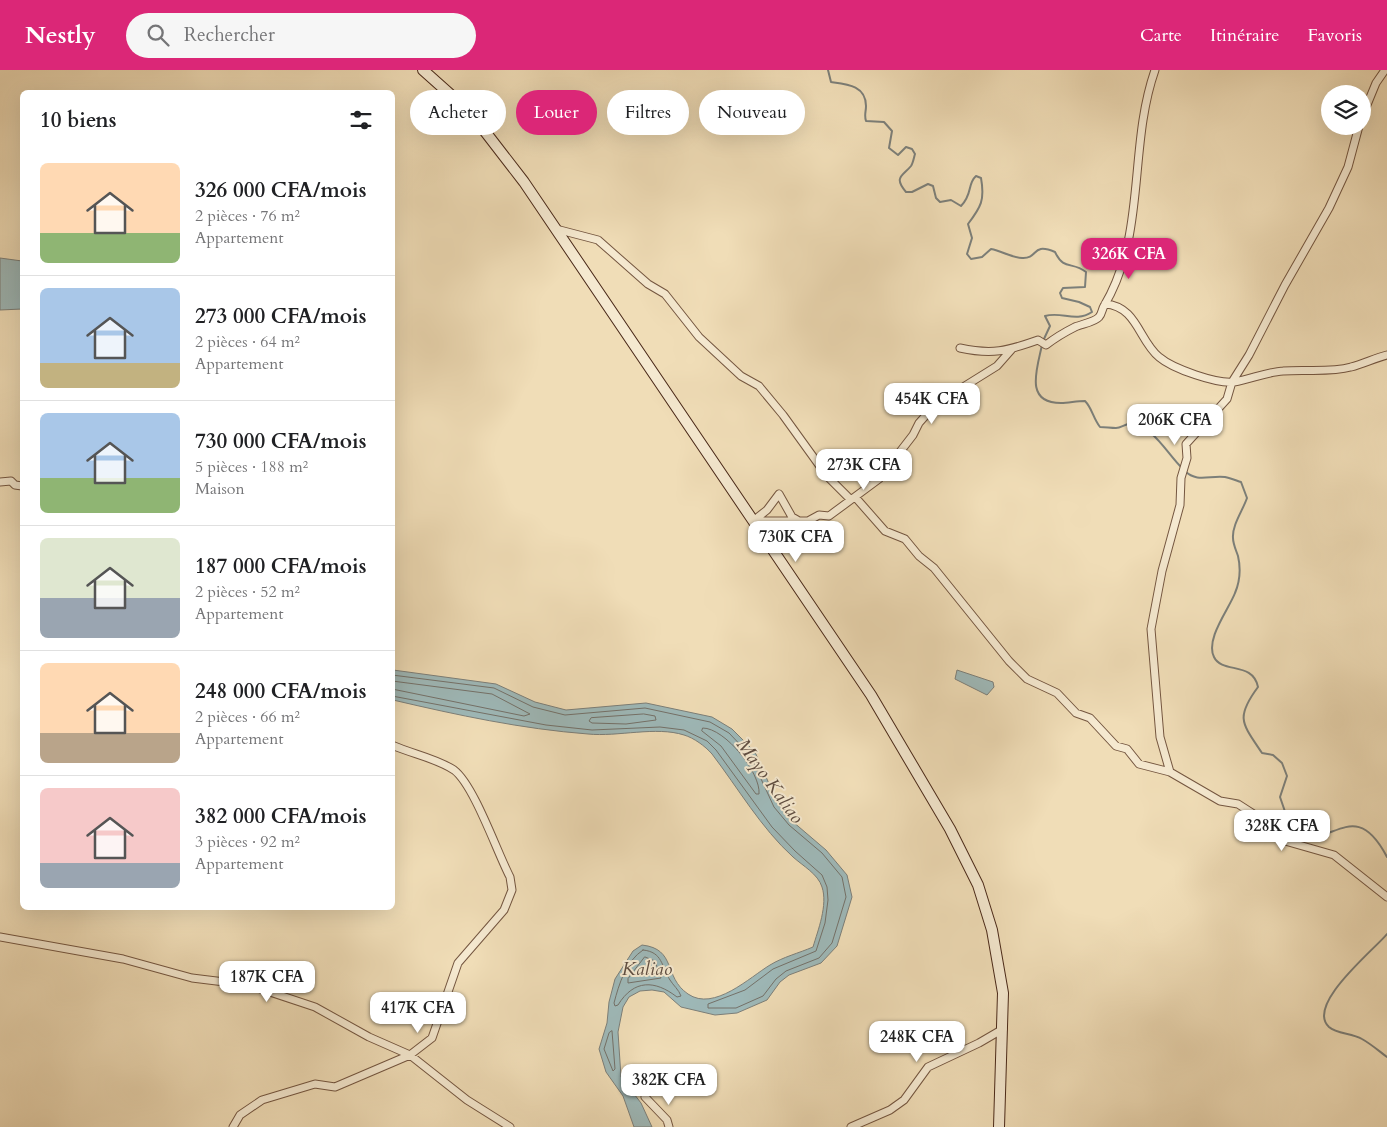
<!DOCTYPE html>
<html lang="fr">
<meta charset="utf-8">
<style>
body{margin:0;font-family:Cardo,serif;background:#f6f6f6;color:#202124;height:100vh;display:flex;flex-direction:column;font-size:19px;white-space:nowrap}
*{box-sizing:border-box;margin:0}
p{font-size:16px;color:#757577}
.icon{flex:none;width:28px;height:28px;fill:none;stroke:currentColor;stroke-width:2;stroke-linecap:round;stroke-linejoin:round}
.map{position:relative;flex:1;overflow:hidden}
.panel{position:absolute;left:20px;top:20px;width:375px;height:820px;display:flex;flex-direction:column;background:#fff;border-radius:8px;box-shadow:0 5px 20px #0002}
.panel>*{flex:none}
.guide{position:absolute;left:410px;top:20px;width:475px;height:45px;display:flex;gap:10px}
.controls{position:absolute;left:1321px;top:15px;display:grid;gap:10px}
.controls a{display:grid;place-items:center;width:50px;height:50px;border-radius:50%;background:#fff;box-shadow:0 5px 20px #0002;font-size:25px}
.price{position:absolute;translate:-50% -42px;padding:0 11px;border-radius:10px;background:#fff;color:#222;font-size:16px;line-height:32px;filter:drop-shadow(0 1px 2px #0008)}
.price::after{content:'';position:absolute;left:50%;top:30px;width:15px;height:11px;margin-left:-8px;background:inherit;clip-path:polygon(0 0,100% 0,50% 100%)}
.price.selected{background:#db2777;color:#fff}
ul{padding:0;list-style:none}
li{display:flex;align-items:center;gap:15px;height:125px;padding:0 20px}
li+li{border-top:1px solid #e0e0e0}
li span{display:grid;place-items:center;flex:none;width:140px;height:100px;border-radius:8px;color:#555}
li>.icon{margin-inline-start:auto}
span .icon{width:60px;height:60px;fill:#fffc;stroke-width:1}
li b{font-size:21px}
h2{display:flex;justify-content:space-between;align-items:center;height:60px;padding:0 20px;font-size:21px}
.tag{padding:0 18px;border-radius:22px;background:#fff;box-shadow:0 5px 20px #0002;font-size:18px;line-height:45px}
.tag.selected{background:#db2777;color:#fff}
header{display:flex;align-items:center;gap:30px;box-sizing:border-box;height:70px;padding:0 25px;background:#db2777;color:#fff}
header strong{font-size:24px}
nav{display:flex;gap:28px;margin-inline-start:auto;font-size:18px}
.search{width:350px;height:45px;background:#f6f6f6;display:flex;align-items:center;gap:12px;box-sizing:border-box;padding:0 18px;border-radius:28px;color:#757577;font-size:19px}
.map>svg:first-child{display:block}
.water{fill:#9eb9b9;stroke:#7c7f79}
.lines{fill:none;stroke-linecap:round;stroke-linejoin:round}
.shore{stroke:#747169;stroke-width:1}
.stream{stroke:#7c7f79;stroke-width:2}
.minor-casing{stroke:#745640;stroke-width:9}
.secondary-casing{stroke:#4a2919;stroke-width:12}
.minor{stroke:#f5e9d0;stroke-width:7}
.secondary{stroke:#f5e9d0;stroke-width:10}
.labels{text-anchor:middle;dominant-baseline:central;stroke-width:4;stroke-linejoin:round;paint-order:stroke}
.water-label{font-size:19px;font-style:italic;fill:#5f4d41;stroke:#f5e9d0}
</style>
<header>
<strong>Nestly</strong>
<div class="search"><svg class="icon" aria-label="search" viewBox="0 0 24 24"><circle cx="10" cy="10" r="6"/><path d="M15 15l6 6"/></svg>Rechercher</div>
<nav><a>Carte</a><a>Itinéraire</a><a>Favoris</a></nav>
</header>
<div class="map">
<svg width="1387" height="1057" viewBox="0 0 1387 1057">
<rect width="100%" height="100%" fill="#f0ddb7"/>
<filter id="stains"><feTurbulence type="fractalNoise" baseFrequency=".004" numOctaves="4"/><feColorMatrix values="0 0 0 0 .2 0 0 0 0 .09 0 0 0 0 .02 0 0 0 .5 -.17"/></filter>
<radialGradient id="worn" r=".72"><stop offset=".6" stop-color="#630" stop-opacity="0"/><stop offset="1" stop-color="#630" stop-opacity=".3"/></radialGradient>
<!-- water -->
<path class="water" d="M 0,188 L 22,191 L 22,239 L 0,240 Z
M 393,600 L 496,614 L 535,632 L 566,640 L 646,633 L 712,647 L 732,659 L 755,682 L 778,734 L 792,751 L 826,780 L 847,805 L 852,827 L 837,876 L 821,893 L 789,905 L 780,912 L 767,930 L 737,943 L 715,945 L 681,937 L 664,922 L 652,920 L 640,921 L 629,927 L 623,937 L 618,962 L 621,1007 L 641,1033 L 652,1057 L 634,1057 L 623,1026 L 606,1002 L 599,979 L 607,953 L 609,932 L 615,909 L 633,881 L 642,875 C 677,879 663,907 688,924 C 714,942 750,907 770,895 C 783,887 799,883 813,877 C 818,860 828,835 822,817 C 818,804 803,796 793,787 C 761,758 738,718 712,684 C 705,676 694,668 684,665 C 656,656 618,667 588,664 C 522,659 457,645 393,630 Z
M 957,600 L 993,612 L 994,617 L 987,625 L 955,609 Z"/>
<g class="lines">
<!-- shore -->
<path class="shore" d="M 392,605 L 494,618 L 533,637 L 565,645 L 645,638 L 710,652 L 729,663 L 750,685 L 774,737 L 789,755 L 822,783 L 842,807 L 846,827 L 832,873 L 819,888 L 786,901 L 776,909 L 763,926 L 736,938 L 708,938 L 708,934 L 745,920 L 773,899 L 816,881 L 825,853 L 828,830 L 827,817 L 822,805 L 795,781 L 772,757 L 716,680 L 707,671 L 684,660 L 660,657 L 592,660 L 546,655 L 392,626
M 392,611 L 492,624 L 530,644 L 524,646 L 392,619
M 644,644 L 655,646 L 656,650 L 626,654 L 592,653 L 589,651 L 591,648 Z
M 703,658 C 725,658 761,703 759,724 L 756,724 L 721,676 L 702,661 Z
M 643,880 C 663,882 661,896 670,910 C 673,915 679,920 681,926 L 677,927 C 655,910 634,909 618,935 L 615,936 L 614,933 C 619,914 626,891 643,880 Z
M 645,887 L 655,891 L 661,908 L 628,913 L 628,909 Z
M 612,961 L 615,999 L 613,1001 L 604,979 L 609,963 Z"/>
<!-- stream -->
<path class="stream" d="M 828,0 L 831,12 C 846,14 866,15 866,36 C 866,42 864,45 866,51 L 884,52 L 892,61 L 889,78 L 898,85 L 906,77 L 912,79 L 915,84 C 914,87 913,93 911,96 C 903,106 893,107 906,122 L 912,122 L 928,114 L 933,116 L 936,128 L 940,132 L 951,130 L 961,136 C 973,124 967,114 976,106 L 981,108 C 985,130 981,137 968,154 L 972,168 L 967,184 L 971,189 L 982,187 L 991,179 C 1002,181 1010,187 1022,188 C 1039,189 1031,172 1055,182 C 1064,201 1072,191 1086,202 L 1085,217 L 1063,218 L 1060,223 L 1062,228 L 1079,232 L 1090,237 L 1092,242 C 1075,253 1062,241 1045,246 L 1050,256 L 1043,271
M 1042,275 C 1037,299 1024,333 1061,333 C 1069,333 1076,331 1085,331 C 1092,338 1093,348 1100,357 C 1105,357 1111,358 1116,358 C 1120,358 1124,355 1128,354 C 1152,353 1167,384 1182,398
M 1185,401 C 1197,413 1210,405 1225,407 C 1230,408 1235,410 1241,412 L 1247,428 C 1243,440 1232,455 1233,468 C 1233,474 1236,480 1238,486 C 1241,499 1240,511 1235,523 C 1229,539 1205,569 1214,587 C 1222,604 1253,591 1258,617 C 1235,648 1242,653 1262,683 L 1273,685 L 1282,693 L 1287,706 L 1280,727 L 1293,765 C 1332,780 1354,724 1387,787
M 1387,864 C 1375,879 1305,935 1329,957 C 1337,964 1352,963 1362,969 C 1371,974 1379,981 1387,987"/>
<defs>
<path id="minor" d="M 1362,47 L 1376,13 L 1385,0
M 1359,56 L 1348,97 L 1329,138 L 1285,215 L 1249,285 L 1232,312 L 1227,329 L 1186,374 L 1187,388 L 1181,408 L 1180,435 L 1162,501 L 1151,559 L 1160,667 L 1170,702 L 1220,731 L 1238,734 L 1266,752 L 1285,771 L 1334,785 L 1387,827
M 556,159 L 598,170 L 648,214 L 665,224 L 699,267 L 741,306 L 759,316 L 783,345 L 827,406 L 850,429 L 856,428 L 885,461 L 905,469 L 919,486 L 934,498 L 1009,591 L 1027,609 L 1057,623 L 1076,643 L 1090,648 L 1116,676 L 1127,679 L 1139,694 L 1170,702
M 1105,234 C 1137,236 1139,271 1159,287 C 1173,299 1217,314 1234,312 C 1251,309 1267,302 1283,301 C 1305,299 1330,303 1351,297 C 1363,294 1375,288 1387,285
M 960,278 C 992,285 1007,281 1038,270 L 1046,275 C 1055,268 1065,262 1075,257 C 1082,254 1095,252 1099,247 C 1102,244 1102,239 1104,236 C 1147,164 1128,77 1155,0
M 0,412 L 11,411 L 15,415 L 22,416
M 779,424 L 792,447 L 799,451
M 753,451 L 808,451 L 819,445 L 829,446 L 879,409 L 913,365 L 919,353 L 936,334 L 997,296 L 1012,279
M 753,451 L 767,440 L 779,424
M 0,867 L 123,889 L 192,908 L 249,915 L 315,937 L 369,967 L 410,985 L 467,1030 L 510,1057
M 645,1027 L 667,1050 L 669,1057
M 233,1057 L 240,1045 L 262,1030 L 315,1014 L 335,1017 L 410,985 L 432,968 L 458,893 L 504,840 L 512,820 L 510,807 C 497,782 474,715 454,700 C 436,688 412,684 392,675
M 851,1057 L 890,1040 L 904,1030 L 928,997 L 979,973 L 1003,959"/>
<path id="secondary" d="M 423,0 L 470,42 L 524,112 L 871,625 L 950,759 L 978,815 L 992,860 L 1003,923 L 999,1057"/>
</defs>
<!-- minor casing -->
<use href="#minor" class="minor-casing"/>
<!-- secondary casing -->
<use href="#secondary" class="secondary-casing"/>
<!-- minor -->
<use href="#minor" class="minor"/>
<!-- secondary -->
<use href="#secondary" class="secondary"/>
</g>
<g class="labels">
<!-- water labels -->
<g class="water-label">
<text transform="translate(770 711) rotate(54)">Mayo Kaliao</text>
<text x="647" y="899">Kaliao</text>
</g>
</g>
<rect width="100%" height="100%" filter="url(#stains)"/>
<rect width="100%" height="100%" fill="url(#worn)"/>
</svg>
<div class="controls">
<a><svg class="icon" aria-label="layers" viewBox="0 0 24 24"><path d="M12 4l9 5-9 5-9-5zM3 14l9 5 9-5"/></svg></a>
</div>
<b class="price selected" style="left:1129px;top:210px">326K CFA</b>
<b class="price" style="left:932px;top:355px">454K CFA</b>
<b class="price" style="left:1175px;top:376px">206K CFA</b>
<b class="price" style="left:864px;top:421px">273K CFA</b>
<b class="price" style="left:796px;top:493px">730K CFA</b>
<b class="price" style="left:1282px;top:782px">328K CFA</b>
<b class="price" style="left:267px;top:933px">187K CFA</b>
<b class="price" style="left:418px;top:964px">417K CFA</b>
<b class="price" style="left:917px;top:993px">248K CFA</b>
<b class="price" style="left:669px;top:1036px">382K CFA</b>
<div class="guide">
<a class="tag">Acheter</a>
<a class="tag selected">Louer</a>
<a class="tag">Filtres</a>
<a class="tag">Nouveau</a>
</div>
<section class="panel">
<h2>10 biens<svg class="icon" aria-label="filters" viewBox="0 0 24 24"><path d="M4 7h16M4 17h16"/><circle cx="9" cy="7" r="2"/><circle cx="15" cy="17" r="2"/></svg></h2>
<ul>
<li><span style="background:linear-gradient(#ffd9b3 70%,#8fb573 0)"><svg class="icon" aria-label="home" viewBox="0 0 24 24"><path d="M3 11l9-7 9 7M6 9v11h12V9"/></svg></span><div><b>326 000 CFA/mois</b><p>2 pièces · 76 m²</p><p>Appartement</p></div></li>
<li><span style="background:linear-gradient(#a9c7e8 75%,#c2b280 0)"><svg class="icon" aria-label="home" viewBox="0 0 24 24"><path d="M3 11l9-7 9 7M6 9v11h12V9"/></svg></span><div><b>273 000 CFA/mois</b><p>2 pièces · 64 m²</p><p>Appartement</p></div></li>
<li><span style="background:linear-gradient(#a9c7e8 65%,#8fb573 0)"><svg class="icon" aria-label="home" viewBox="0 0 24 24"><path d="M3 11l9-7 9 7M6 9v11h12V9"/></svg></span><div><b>730 000 CFA/mois</b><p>5 pièces · 188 m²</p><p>Maison</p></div></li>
<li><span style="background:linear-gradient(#dfe7d0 60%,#9aa5b1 0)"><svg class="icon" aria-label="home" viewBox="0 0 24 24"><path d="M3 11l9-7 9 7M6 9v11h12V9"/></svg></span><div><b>187 000 CFA/mois</b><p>2 pièces · 52 m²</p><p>Appartement</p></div></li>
<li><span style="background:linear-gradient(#ffd9b3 70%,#b9a48a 0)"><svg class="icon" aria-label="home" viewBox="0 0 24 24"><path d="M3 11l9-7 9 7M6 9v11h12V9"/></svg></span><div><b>248 000 CFA/mois</b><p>2 pièces · 66 m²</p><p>Appartement</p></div></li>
<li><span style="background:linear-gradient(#f6c9c9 75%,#9aa5b1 0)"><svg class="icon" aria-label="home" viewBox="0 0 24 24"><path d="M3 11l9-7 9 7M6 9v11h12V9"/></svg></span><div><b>382 000 CFA/mois</b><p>3 pièces · 92 m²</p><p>Appartement</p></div></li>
</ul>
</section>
</div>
